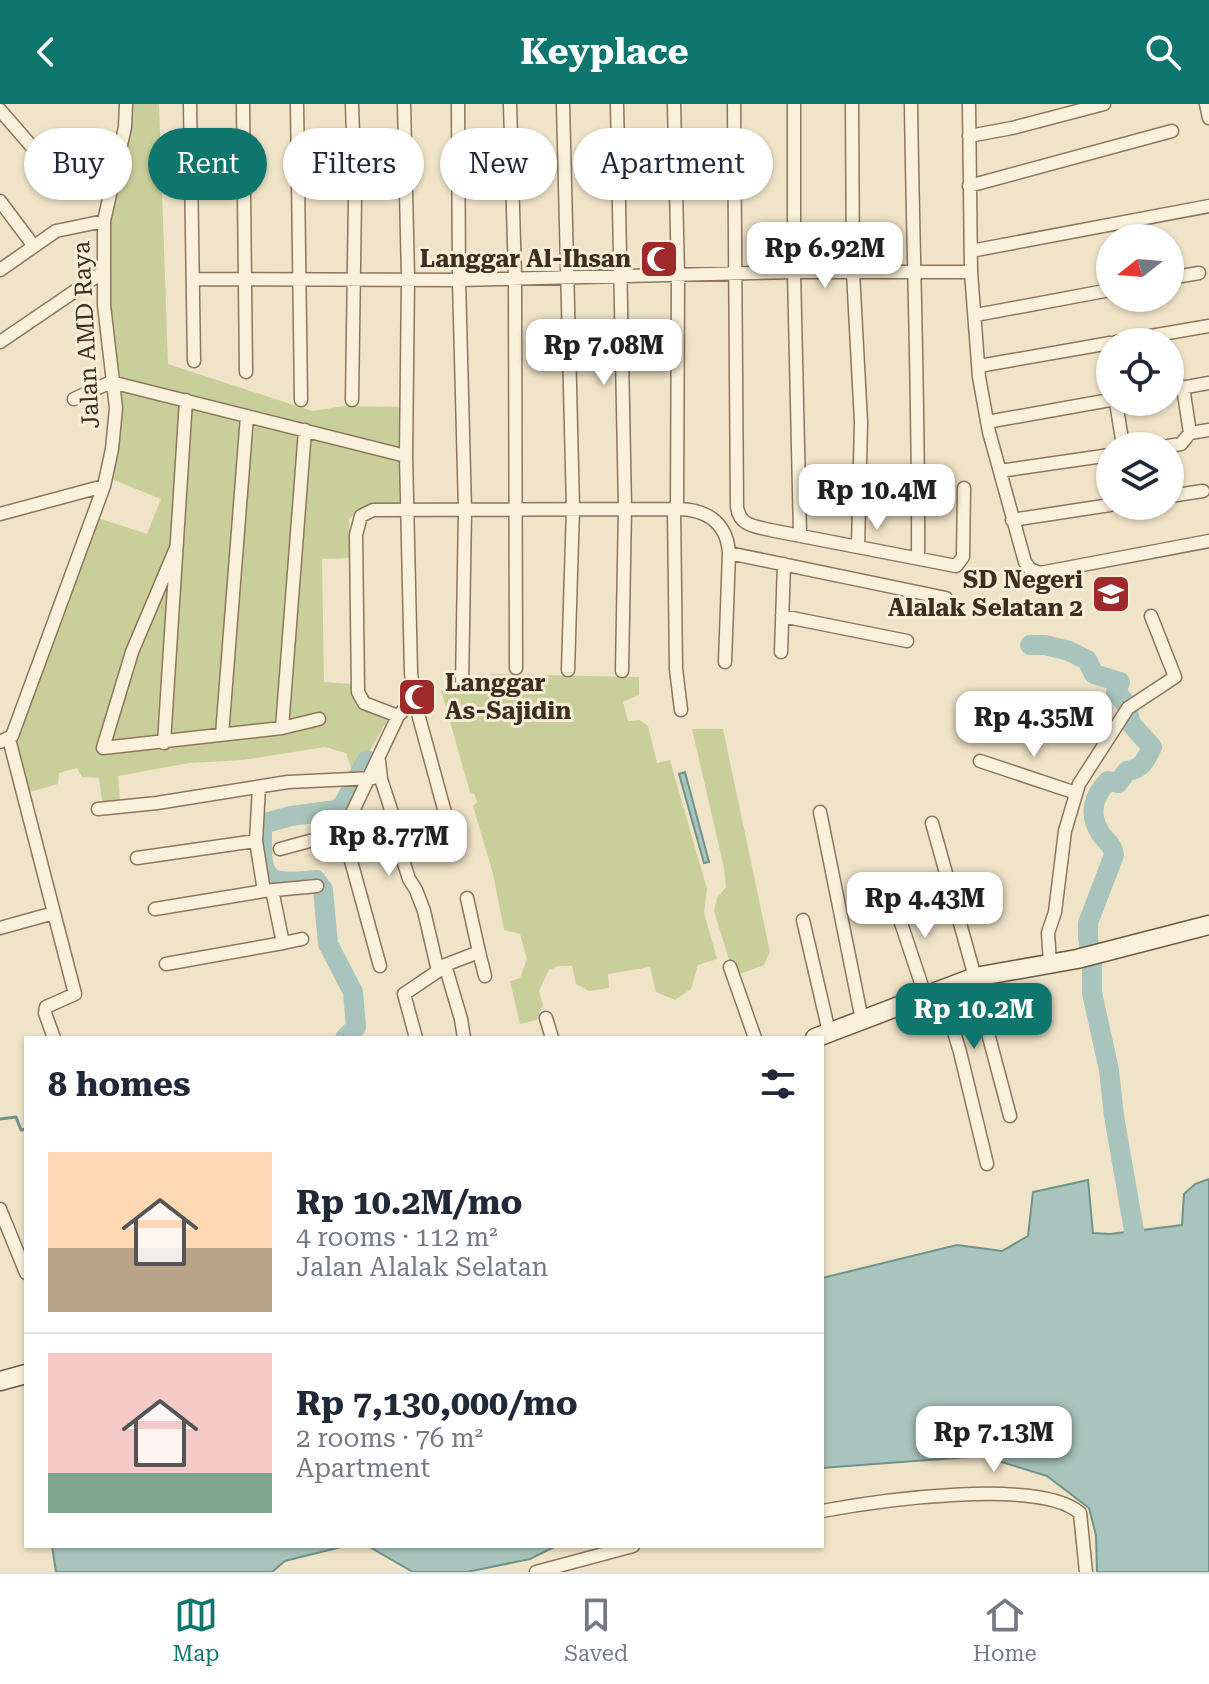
<!DOCTYPE html>
<meta charset="utf-8">
<style>
body{margin:0;font-family:"Roboto Serif",serif;background:#f2f2f3;color:#1f2937;height:100vh;display:flex;flex-direction:column;font-size:30px;white-space:nowrap}
*{box-sizing:border-box;margin:0}
p{font-size:26px;color:#747a83}
.icon{flex:none;width:44px;height:44px;fill:none;stroke:currentColor;stroke-width:2;stroke-linecap:round;stroke-linejoin:round}
.map{position:relative;flex:1;overflow:hidden}
.side{position:absolute;left:24px;top:932px;width:800px;height:512px;display:flex;flex-direction:column;background:#fff;border-radius:0px;box-shadow:0 2px 6px #0004}
.side>*{flex:none}
.guide{position:absolute;left:24px;top:24px;width:800px;height:72px;display:flex;gap:16px}
.needle{width:52px;rotate:253deg}
.buttons{position:absolute;left:1096px;top:120px;display:grid;gap:16px}
.buttons a{display:grid;place-items:center;width:88px;height:88px;border-radius:50%;background:#fff;box-shadow:0 2px 6px #0004;font-size:40px}
.price{position:absolute;translate:-50% -68px;padding:0 18px;border-radius:16px;background:#fff;color:#222;font-size:26px;line-height:52px;filter:drop-shadow(0 2px 4px #0008)}
.price::after{content:'';position:absolute;left:50%;top:48px;width:24px;height:18px;margin-left:-12px;background:inherit;clip-path:polygon(0 0,100% 0,50% 100%)}
.price.selected{background:#0f766e;color:#fff}
ul{padding:0;list-style:none}
li{display:flex;align-items:center;gap:24px;height:200px;padding:0 24px}
li+li{border-top:2px solid #e0e1e3}
li span{display:grid;place-items:center;flex:none;width:224px;height:160px;border-radius:0px;color:#555}
li>.icon{margin-inline-start:auto}
span .icon{width:96px;height:96px;fill:#fffc;stroke-width:1}
li b{font-size:34px}
h2{display:flex;justify-content:space-between;align-items:center;height:96px;padding:0 24px;font-size:34px}
.tag{padding:0 28px;border-radius:36px;background:#fff;box-shadow:0 2px 6px #0004;font-size:28px;line-height:72px}
.tag.selected{background:#0f766e;color:#fff}
header{display:flex;justify-content:space-between;align-items:center;height:104px;padding:0 24px;background:#0f766e;color:#fff;font-size:36px;font-weight:700}
.tabs{display:flex;justify-content:space-around;align-items:center;height:112px;border-top:2px solid #e0e1e3;background:#fff;font-size:22px;color:#747a83}
.tabs a{display:grid;justify-items:center;gap:4px}
.tabs .selected{color:#0f766e}
.map>svg:first-child{display:block}
.green{fill:#c9cf9b}
.water{fill:#a9c4bc;stroke:#6f938a;stroke-width:2}
.lines{fill:none;stroke-linecap:round;stroke-linejoin:round}
.stream{stroke:#6f938a;stroke-width:3}
.river{stroke:#a9c4bc;stroke-width:20}
.street-casing{stroke:#8d765c;stroke-width:15}
.secondary-casing{stroke:#6f573f;stroke-width:21}
.street{stroke:#faf1dc;stroke-width:12}
.secondary{stroke:#faf1dc;stroke-width:18}
.labels{text-anchor:middle;dominant-baseline:central;stroke-width:6;stroke-linejoin:round;paint-order:stroke}
.poi-label{font-size:24px;font-weight:bold;fill:#3d2e20;stroke:#f7eed8;text-anchor:end}
.street-label{font-size:24px;fill:#3d2e20;stroke:#f7eed8}
</style>
<header><svg class="icon" aria-label="back" viewBox="0 0 24 24"><path d="M15 5l-7 7 7 7"/></svg>Keyplace<svg class="icon" aria-label="search" viewBox="0 0 24 24"><circle cx="10" cy="10" r="6"/><path d="M15 15l6 6"/></svg></header>
<div class="map">
<svg width="1209" height="1468" viewBox="0 0 1209 1468">
<rect width="100%" height="100%" fill="#f0e4c8"/>
<!-- green -->
<path class="green" d="M 133,0 L 159,0 L 168,260 L 312,307 L 345,302 L 401,303 L 399,404 L 360,405 L 349,415 L 350,454 L 322,455 L 324,578 L 350,580 C 358,601 367,607 388,615 L 360,663 L 352,666 L 346,649 L 325,643 L 243,656 L 189,659 L 118,672 L 120,697 L 102,698 L 99,674 L 82,673 L 77,664 L 59,669 L 58,680 L 26,689 L 14,639 L 98,414 L 147,430 L 161,395 L 109,374 L 115,355 C 112,278 103,198 111,121 C 115,80 130,43 133,0 Z
M 492,570 L 639,573 L 639,591 L 623,598 L 628,617 L 640,616 L 648,622 L 657,659 L 670,656 L 707,785 L 704,809 L 717,855 L 698,861 L 691,885 L 675,896 L 656,888 L 650,863 L 608,870 L 609,884 L 589,887 L 576,880 L 572,862 L 559,862 L 549,866 L 539,887 L 543,901 L 537,916 L 520,920 L 510,877 L 520,874 L 527,855 L 520,830 L 504,826 L 493,770 L 473,702 L 477,698 L 474,690 L 470,688 L 441,586 L 491,587 Z
M 692,625 L 723,625 L 770,848 L 764,861 L 734,872 L 714,807 L 717,794 L 726,783 L 724,764 Z"/>
<!-- water -->
<path class="water" d="M 685,668 L 709,758 L 704,759 L 679,670 Z
M 1209,1075 L 1209,1468 L 1097,1468 L 1096,1431 L 1089,1404 L 1047,1372 L 982,1352 L 822,1364 L 822,1174 L 957,1141 L 1002,1147 L 1028,1132 L 1033,1088 L 1088,1076 L 1093,1129 L 1110,1130 L 1182,1121 L 1184,1090 L 1195,1080 Z
M 52,1442 L 345,1442 L 285,1457 L 272,1468 L 56,1468 Z
M 368,1442 L 556,1442 L 530,1455 L 467,1468 L 413,1468 Z"/>
<g class="lines">
<!-- stream -->
<path class="stream" d="M 0,1015 L 16,1013 L 21,1026 L 26,1025"/>
<!-- river -->
<path class="river" d="M 1030,541 L 1045,541 L 1069,547 L 1087,556 L 1094,570 L 1120,578 L 1116,588 L 1126,600 L 1131,620 L 1152,643 C 1146,656 1142,665 1127,667 L 1118,679 L 1108,677 C 1093,692 1088,711 1101,730 C 1106,738 1113,740 1114,751 L 1088,819 L 1088,834 L 1092,859 L 1092,889 L 1109,966 L 1114,1012 L 1134,1127 L 1131,1153
M 345,934 L 356,923 L 353,888 L 328,840 L 323,786 L 316,776 C 259,783 262,772 262,720 L 291,712 L 336,706 L 343,701 L 367,656"/>
<defs>
<path id="street" d="M 190,0 L 194,257
M 243,0 L 246,268
M 297,0 L 301,296
M 352,0 L 355,94 L 352,296
M 458,0 L 459,176 L 465,407 L 462,581
M 510,0 L 515,174 L 516,564
M 563,0 L 573,404 L 568,566
M 617,0 L 625,404 L 622,567
M 674,0 L 678,171 L 677,405
M 734,0 L 737,403 C 740,422 754,422 770,426 L 956,462 L 963,453 L 964,384
M 794,0 L 794,168 L 800,430
M 852,0 L 853,168 L 861,318 L 858,443
M 911,0 C 913,151 919,302 918,453
M 969,0 L 971,168 L 979,273 L 989,328 L 1025,458 L 1030,465 L 1040,469 L 1209,437
M 1206,0 L 1209,14
M 0,6 L 33,44
M 969,32 L 1012,24 L 1104,0
M 969,82 L 1172,27
M 0,97 L 33,141
M 971,147 L 1209,102
M 0,166 L 56,127 L 104,117
M 1170,174 L 1199,169
M 194,175 L 459,176 L 794,168 L 971,168
M 976,211 L 1110,186
M 0,238 L 103,168
M 1116,238 L 1209,222
M 979,262 L 1110,239
M 1183,283 L 1190,329
M 1170,286 L 1209,279
M 74,295 L 111,278 L 406,352
M 1116,298 L 1123,342
M 987,318 L 1110,296
M 1168,342 L 1181,340 L 1190,329 L 1209,326
M 1000,367 L 1110,351
M 1170,392 L 1203,387
M 0,410 L 104,382
M 1012,416 L 1110,401
M 176,444 L 132,548 L 103,644 L 282,624 L 319,615
M 729,449 L 946,494
M 782,512 L 907,537
M 781,548 L 784,460
M 414,595 L 455,745
M 681,606 L 676,565 L 674,405 C 704,404 727,417 729,449 L 725,558
M 398,612 L 364,599 L 358,588 L 356,431 L 361,412 L 373,406 L 674,405
M 282,624 L 305,326
M 222,631 L 247,312
M 9,635 L 75,890 L 46,903 L 45,909 L 54,934
M 0,638 L 12,632 L 104,382 L 112,345 L 116,304 L 104,201 L 104,117 L 125,23 L 126,0
M 164,639 L 186,296
M 379,657 L 381,675 L 395,718 L 394,728 L 409,775 L 416,786 L 424,807 L 438,867 L 404,890 L 416,934
M 980,657 L 1076,689
M 98,705 L 157,699 L 288,678 L 373,674
M 820,708 L 862,916
M 932,719 L 975,873
M 343,728 L 380,862
M 280,745 L 343,728 L 398,612 L 414,595 L 411,568 L 406,352 L 408,174 L 404,0
M 137,754 L 256,737
M 272,786 L 283,839 L 302,835
M 264,787 L 317,782
M 892,792 L 925,891
M 155,805 L 264,787 L 256,737 L 259,683
M 803,816 L 829,928
M 0,824 L 54,809
M 479,848 L 485,872
M 1050,859 L 1048,829 L 1055,808 L 1065,727 L 1079,680 L 1128,604 L 1175,573 L 1151,512
M 166,860 L 283,839
M 445,861 L 461,915 L 464,934
M 730,863 L 755,934
M 438,867 L 445,861 L 479,848 L 467,794
M 973,873 L 1010,1012
M 941,885 L 960,948 L 987,1060
M 546,914 L 552,934
M 0,1105 L 26,1169
M 822,1407 C 876,1397 1039,1373 1080,1409 L 1086,1468
M 536,1468 L 633,1442"/>
<path id="secondary" d="M 815,934 L 975,873 L 1077,855 L 1209,821
M 0,1277 L 26,1270"/>
</defs>
<!-- street casing -->
<use href="#street" class="street-casing"/>
<!-- secondary casing -->
<use href="#secondary" class="secondary-casing"/>
<!-- street -->
<use href="#street" class="street"/>
<!-- secondary -->
<use href="#secondary" class="secondary"/>
</g>
<!-- icons -->
<defs>
<symbol id="mosque-square" viewBox="-11 -11 22 22"><rect x="-9" y="-9" width="18" height="18" rx="4" fill="#9e2a2b" stroke="#f7eed8"/><path d="M3.5-4.9A6 6 0 1 0 3.5 4.9A5 5 0 1 1 3.5-4.9Z" fill="#fff"/></symbol>
<symbol id="school-square" viewBox="-11 -11 22 22"><rect x="-9" y="-9" width="18" height="18" rx="4" fill="#9e2a2b" stroke="#f7eed8"/><path d="M0-5L7-2L0 1L-7-2ZM-4 1L0 2.5L4 1V4Q0 6-4 4Z" fill="#fff"/></symbol>
</defs>
<g fill-rule="evenodd">
<use href="#mosque-square" x="637" y="133" width="44" height="44"/>
<use href="#school-square" x="1089" y="468" width="44" height="44"/>
<use href="#mosque-square" x="395" y="571" width="44" height="44"/>
</g>
<g class="labels">
<!-- poi labels -->
<g class="poi-label">
<text x="631" y="155">Langgar Al-Ihsan</text>
<text x="1083" y="476">SD Negeri<tspan x="1083" dy="28">Alalak Selatan 2</tspan></text>
<text x="445" y="579" text-anchor="start">Langgar<tspan x="445" dy="28">As-Sajidin</tspan></text>
</g>
<!-- street labels -->
<g class="street-label">
<text transform="translate(86 231) rotate(-93)">Jalan AMD Raya</text>
</g>
</g>
</svg>
<div class="buttons">
<a><svg class="needle" viewBox="-14 -14 28 28"><path d="M0-13l5 13h-10z" fill="#e53935"/><path d="M0 13l5-13h-10z" fill="#747a83"/></svg></a>
<a><svg class="icon" aria-label="locate" viewBox="0 0 24 24"><circle cx="12" cy="12" r="6"/><path d="M12 2v4M12 18v4M2 12h4M18 12h4"/></svg></a>
<a><svg class="icon" aria-label="layers" viewBox="0 0 24 24"><path d="M12 4l9 5-9 5-9-5zM3 14l9 5 9-5"/></svg></a>
</div>
<b class="price" style="left:825px;top:186px">Rp 6.92M</b>
<b class="price" style="left:604px;top:283px">Rp 7.08M</b>
<b class="price" style="left:877px;top:428px">Rp 10.4M</b>
<b class="price" style="left:1034px;top:655px">Rp 4.35M</b>
<b class="price" style="left:389px;top:774px">Rp 8.77M</b>
<b class="price" style="left:925px;top:836px">Rp 4.43M</b>
<b class="price selected" style="left:974px;top:947px">Rp 10.2M</b>
<b class="price" style="left:994px;top:1370px">Rp 7.13M</b>
<div class="guide">
<a class="tag">Buy</a>
<a class="tag selected">Rent</a>
<a class="tag">Filters</a>
<a class="tag">New</a>
<a class="tag">Apartment</a>
</div>
<section class="side">
<h2>8 homes<svg class="icon" aria-label="filters" viewBox="0 0 24 24"><path d="M4 7h16M4 17h16"/><circle cx="9" cy="7" r="2"/><circle cx="15" cy="17" r="2"/></svg></h2>
<ul>
<li><span style="background:linear-gradient(#ffd9b3 60%,#b9a48a 0)"><svg class="icon" aria-label="home" viewBox="0 0 24 24"><path d="M3 11l9-7 9 7M6 9v11h12V9"/></svg></span><div><b>Rp 10.2M/mo</b><p>4 rooms · 112 m²</p><p>Jalan Alalak Selatan</p></div></li>
<li><span style="background:linear-gradient(#f6c9c9 75%,#7fa58c 0)"><svg class="icon" aria-label="home" viewBox="0 0 24 24"><path d="M3 11l9-7 9 7M6 9v11h12V9"/></svg></span><div><b>Rp 7,130,000/mo</b><p>2 rooms · 76 m²</p><p>Apartment</p></div></li>
</ul>
</section>
</div>
<nav class="tabs">
<a class="selected"><svg class="icon" aria-label="map" viewBox="0 0 24 24"><path d="M3 6l6-2 6 2 6-2v14l-6 2-6-2-6 2zM9 4v14M15 6v14"/></svg>Map</a>
<a><svg class="icon" aria-label="saved" viewBox="0 0 24 24"><path d="M7 4h10v16l-5-4-5 4z"/></svg>Saved</a>
<a><svg class="icon" aria-label="home" viewBox="0 0 24 24"><path d="M3 11l9-7 9 7M6 9v11h12V9"/></svg>Home</a>
</nav>
